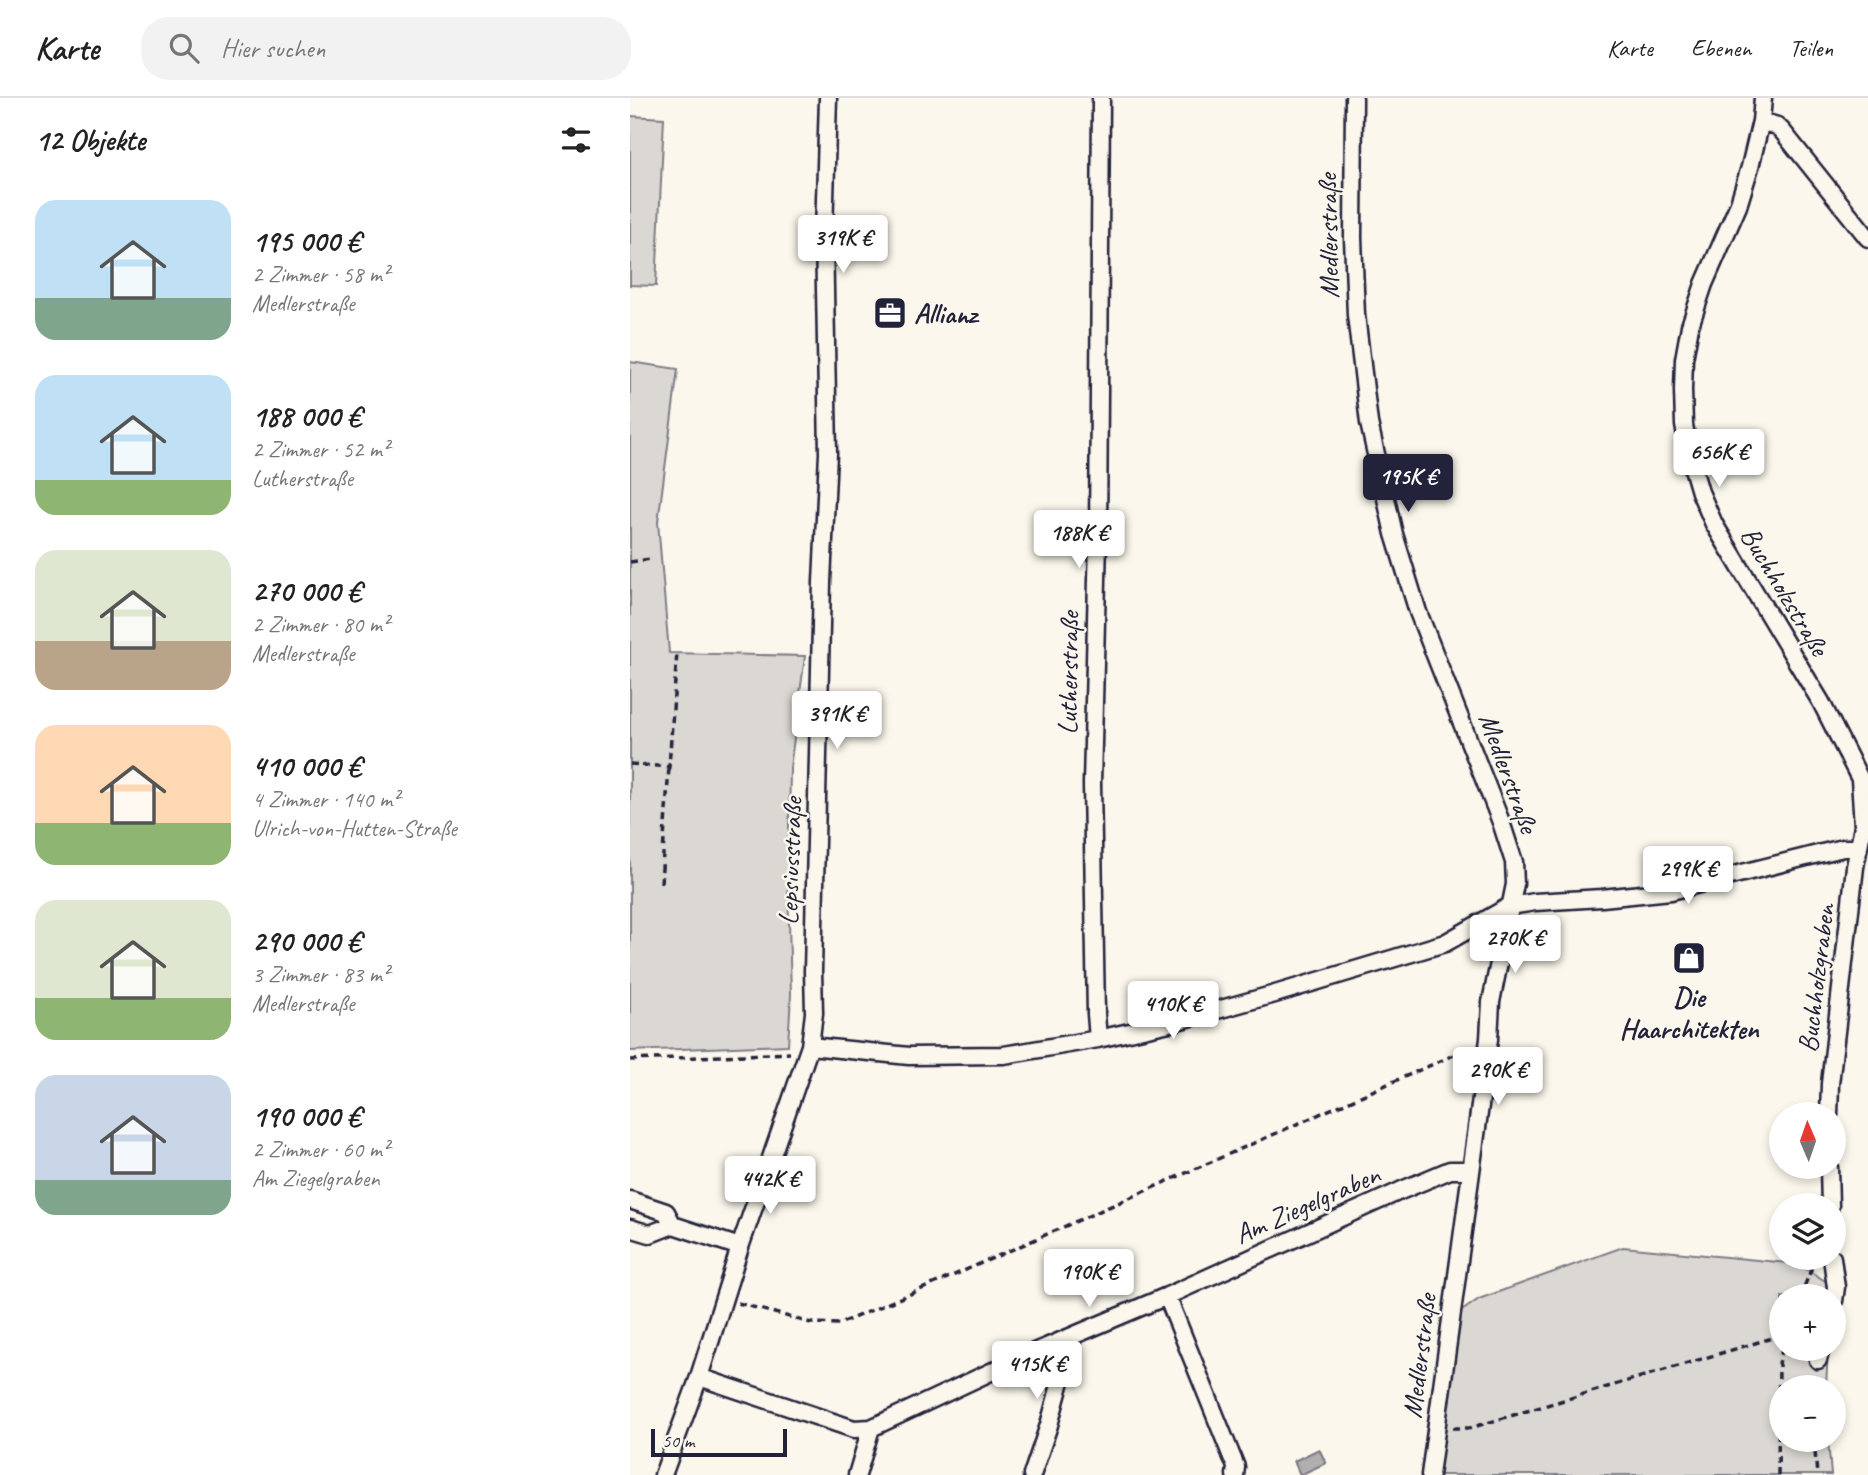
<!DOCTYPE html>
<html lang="de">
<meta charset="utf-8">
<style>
body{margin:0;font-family:Caveat,sans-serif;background:#f2f2f2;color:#222;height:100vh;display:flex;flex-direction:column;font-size:26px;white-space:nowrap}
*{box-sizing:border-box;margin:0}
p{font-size:23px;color:#767676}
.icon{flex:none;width:38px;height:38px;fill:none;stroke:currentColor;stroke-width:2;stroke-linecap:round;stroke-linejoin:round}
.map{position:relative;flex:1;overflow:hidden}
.sheet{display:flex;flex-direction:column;background:#fff;width:630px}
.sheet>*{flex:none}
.needle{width:46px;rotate:358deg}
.controls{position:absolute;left:1139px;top:1004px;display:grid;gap:14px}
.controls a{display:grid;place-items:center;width:77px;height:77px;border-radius:50%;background:#fff;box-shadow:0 4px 10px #0003;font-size:35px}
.scale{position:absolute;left:21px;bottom:18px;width:136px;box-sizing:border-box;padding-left:7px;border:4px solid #22223b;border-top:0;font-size:19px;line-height:24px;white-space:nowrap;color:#22223b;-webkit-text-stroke:5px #fbf7ec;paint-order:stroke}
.price{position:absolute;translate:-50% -60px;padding:0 16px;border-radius:7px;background:#fff;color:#222;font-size:23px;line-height:46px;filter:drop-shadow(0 2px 4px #0008)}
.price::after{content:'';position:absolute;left:50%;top:42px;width:21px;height:16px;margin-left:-10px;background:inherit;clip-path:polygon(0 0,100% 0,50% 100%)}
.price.active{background:#22223b;color:#fff}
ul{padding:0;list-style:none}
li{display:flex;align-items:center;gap:21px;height:175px;padding:0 35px}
li span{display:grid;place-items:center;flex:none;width:196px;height:140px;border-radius:21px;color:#555}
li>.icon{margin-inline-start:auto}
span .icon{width:84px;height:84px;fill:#fffc;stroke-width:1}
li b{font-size:30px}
h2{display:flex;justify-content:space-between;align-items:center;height:84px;padding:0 35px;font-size:30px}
header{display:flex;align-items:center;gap:42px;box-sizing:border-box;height:98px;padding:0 35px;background:#fff;border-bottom:2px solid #e0e0e0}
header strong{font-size:33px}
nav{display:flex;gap:38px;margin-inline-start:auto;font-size:24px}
.search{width:490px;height:63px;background:#f2f2f2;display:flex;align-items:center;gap:18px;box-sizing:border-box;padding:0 24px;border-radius:28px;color:#767676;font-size:26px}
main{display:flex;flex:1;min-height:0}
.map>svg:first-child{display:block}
.green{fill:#dbd8d3;stroke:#7e7d87;stroke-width:2}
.water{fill:#b1aeb0;stroke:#787681;stroke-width:2}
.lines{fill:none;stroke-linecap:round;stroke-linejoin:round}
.minor-casing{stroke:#22223b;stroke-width:21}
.path{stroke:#22223b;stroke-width:3.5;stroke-dasharray:7 5;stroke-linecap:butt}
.minor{stroke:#fbf7ec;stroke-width:16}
.labels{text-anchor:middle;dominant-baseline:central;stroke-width:5;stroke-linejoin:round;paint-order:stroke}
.street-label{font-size:28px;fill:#22223b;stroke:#fbf7ec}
.poi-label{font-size:28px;font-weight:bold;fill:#22223b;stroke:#fbf7ec;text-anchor:start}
</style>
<header>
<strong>Karte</strong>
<div class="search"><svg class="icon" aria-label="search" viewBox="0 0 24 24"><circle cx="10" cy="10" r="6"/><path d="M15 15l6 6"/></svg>Hier suchen</div>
<nav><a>Karte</a><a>Ebenen</a><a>Teilen</a></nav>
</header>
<main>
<section class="sheet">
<h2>12 Objekte<svg class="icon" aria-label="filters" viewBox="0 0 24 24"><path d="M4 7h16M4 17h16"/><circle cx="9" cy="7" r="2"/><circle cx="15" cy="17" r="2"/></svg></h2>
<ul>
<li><span style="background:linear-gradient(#bfe0f5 70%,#7fa58c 0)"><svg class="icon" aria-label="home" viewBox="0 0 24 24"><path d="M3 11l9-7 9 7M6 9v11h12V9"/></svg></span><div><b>195 000 €</b><p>2 Zimmer · 58 m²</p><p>Medlerstraße</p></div></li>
<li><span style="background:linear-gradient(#bfe0f5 75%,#8fb573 0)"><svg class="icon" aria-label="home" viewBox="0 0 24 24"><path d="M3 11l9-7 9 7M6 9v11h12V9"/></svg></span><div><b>188 000 €</b><p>2 Zimmer · 52 m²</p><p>Lutherstraße</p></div></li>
<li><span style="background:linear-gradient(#dfe7d0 65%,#b9a48a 0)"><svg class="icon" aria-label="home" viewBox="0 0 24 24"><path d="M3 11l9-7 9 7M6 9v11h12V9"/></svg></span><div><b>270 000 €</b><p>2 Zimmer · 80 m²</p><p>Medlerstraße</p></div></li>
<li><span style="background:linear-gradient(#ffd9b3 70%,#8fb573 0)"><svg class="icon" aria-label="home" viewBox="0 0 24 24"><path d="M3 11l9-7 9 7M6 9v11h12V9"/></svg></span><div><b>410 000 €</b><p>4 Zimmer · 140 m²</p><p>Ulrich-von-Hutten-Straße</p></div></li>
<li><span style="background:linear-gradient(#dfe7d0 70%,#8fb573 0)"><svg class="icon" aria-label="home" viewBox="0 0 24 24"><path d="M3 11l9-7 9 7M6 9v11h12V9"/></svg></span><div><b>290 000 €</b><p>3 Zimmer · 83 m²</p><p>Medlerstraße</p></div></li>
<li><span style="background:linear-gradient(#c9d6e8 75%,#7fa58c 0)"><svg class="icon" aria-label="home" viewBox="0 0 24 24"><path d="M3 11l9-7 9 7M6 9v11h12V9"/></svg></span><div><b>190 000 €</b><p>2 Zimmer · 60 m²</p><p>Am Ziegelgraben</p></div></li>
</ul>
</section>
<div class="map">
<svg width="1238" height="1377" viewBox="0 0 1238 1377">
<rect width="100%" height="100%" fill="#fbf7ec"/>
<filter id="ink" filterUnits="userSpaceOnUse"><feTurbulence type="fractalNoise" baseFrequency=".0143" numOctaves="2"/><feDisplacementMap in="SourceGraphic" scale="14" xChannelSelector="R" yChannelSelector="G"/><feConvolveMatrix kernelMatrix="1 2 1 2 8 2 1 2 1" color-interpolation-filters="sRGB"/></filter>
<g filter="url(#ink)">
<!-- green -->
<path class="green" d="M 0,18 L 34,20 L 26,188 L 0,187 Z
M 0,264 L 48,271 L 28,424 L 39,555 L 175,558 L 160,670 L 158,787 L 161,897 L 158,947 L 0,953 Z
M 993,1149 L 1168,1166 L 1200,1186 L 1200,1199 L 1152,1199 L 1152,1251 L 1198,1251 L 1196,1290 L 1152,1290 L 1152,1342 L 1198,1342 L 1201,1377 L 809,1377 L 826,1217 L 849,1201 Z"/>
<!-- water -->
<path class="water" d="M 689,1351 L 696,1365 L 670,1377 L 664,1363 Z"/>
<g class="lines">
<defs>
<path id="minor" d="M 724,0 L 723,140 L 726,217 L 739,325 L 764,436 L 788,514 L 871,724 L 884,764 L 885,786 L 861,904 L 859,941 L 800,1377
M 1133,0 L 1131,23 L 1120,69 L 1108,108 L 1074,186 L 1060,228 L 1054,261 L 1053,292 L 1054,327 L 1060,360 L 1070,394 L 1084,426 L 1191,604 L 1230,681 L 1233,728 L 1225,769 L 1200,986 L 1199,1017
M 1131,23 L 1147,28 L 1153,34 L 1238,140
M 468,941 L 466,916 L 462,686 L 468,441 L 471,0
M 180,948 L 279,958 L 374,957 L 468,941 L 544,924 L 645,896 L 815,845 L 880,808 L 905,804 L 972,800 L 1041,793 L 1188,756 L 1213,750 L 1228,750
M 1199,1069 L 1200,1108
M 0,1102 L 36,1114 L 43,1127
M 0,1130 L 20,1136 L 43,1127 L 110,1149
M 1202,1160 L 1206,1189 L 1204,1203
M 537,1198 L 606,1369 L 605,1377
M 1188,1262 L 1191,1251
M 69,1279 L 224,1331 L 241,1330 L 395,1258 L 537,1198 L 770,1093 L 820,1072 L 841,1072
M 33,1377 L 69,1279 L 110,1149 L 180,948 L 184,915 L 183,873 L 192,484 L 198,355 L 194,135 L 198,0
M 227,1377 L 241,1330
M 402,1377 L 419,1327 L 443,1239"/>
</defs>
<!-- minor casing -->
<use href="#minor" class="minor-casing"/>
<!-- path -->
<path class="path" d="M 0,464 L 20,461
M 0,666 L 39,669 L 47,554
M 31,785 L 39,669
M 0,962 L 160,955
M 1170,1199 L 1185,1162
M 108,1205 L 181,1225 L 209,1226 L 313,1182 L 842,949
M 1185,1290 L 1186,1278
M 823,1330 L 840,1330 L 1152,1237
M 1184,1342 L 1187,1377
M 1148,1377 L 1149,1266 L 1152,1251"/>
<!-- minor -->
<use href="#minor" class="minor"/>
</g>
</g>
<!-- icons -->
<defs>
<symbol id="office-square" viewBox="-11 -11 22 22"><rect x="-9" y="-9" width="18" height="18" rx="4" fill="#22223b" stroke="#fbf7ec"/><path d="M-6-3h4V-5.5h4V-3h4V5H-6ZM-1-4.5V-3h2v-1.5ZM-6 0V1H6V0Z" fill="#fff"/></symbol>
<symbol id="shop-square" viewBox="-11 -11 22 22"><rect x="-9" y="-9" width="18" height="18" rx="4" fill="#22223b" stroke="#fbf7ec"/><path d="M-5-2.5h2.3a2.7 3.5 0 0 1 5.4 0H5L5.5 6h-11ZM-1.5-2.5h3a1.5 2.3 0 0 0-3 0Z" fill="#fff"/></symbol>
</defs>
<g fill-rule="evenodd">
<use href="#office-square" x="241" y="196" width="38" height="38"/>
<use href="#shop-square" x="1040" y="841" width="38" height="38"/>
</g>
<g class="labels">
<!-- street labels -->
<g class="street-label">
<text transform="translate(698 138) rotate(-91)">Medlerstraße</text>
<text transform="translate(1155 493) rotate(59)">Buchholzstraße</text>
<text transform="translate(438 575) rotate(-89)">Lutherstraße</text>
<text transform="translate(879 675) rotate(70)">Medlerstraße</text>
<text transform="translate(160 763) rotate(-88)">Lepsiusstraße</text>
<text transform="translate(1186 880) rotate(-83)">Buchholzgraben</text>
<text transform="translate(677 1106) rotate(-24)">Am Ziegelgraben</text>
<text transform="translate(789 1258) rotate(-83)">Medlerstraße</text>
</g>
<!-- poi labels -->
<g class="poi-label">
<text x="284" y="215">Allianz</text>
<text x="1059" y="898" text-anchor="middle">Die<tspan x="1059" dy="32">Haarchitekten</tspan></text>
</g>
</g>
</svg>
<div class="controls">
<a><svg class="needle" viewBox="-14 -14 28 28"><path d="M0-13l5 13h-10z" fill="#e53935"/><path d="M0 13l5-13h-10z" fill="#767676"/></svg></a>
<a><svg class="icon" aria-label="layers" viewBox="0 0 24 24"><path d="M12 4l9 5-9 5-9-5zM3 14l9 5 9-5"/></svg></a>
<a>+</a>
<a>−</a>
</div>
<div class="scale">50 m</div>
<b class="price" style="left:213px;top:177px">319K €</b>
<b class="price" style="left:1089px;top:391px">656K €</b>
<b class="price active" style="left:778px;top:416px">195K €</b>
<b class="price" style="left:449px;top:472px">188K €</b>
<b class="price" style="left:207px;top:653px">391K €</b>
<b class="price" style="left:1058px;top:808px">299K €</b>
<b class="price" style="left:885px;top:877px">270K €</b>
<b class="price" style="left:543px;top:943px">410K €</b>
<b class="price" style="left:868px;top:1009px">290K €</b>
<b class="price" style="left:140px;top:1118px">442K €</b>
<b class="price" style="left:459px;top:1211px">190K €</b>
<b class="price" style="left:407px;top:1303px">415K €</b>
</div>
</main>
